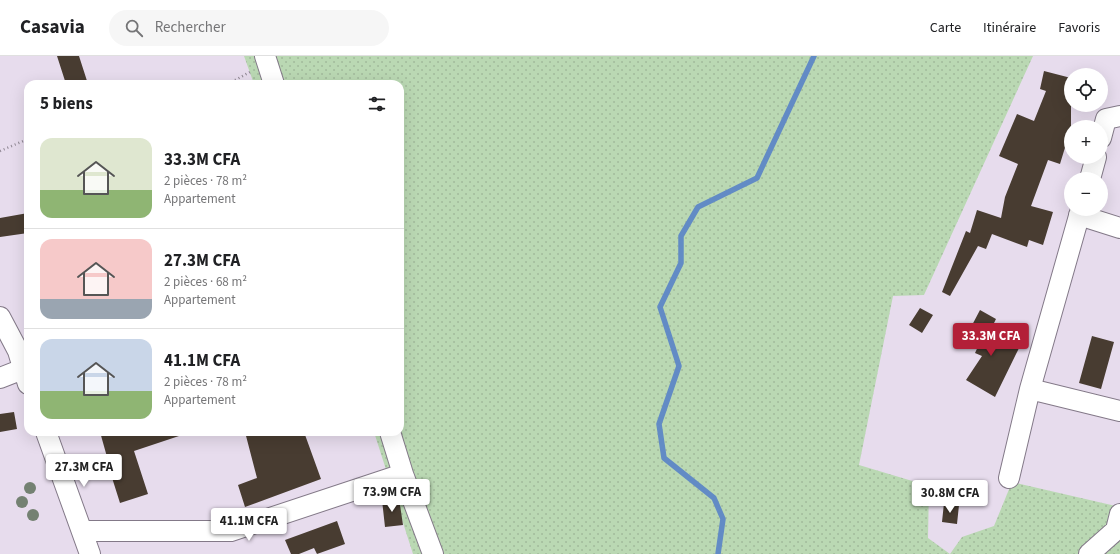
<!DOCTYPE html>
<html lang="fr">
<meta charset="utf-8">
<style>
body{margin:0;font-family:"Source Sans 3",sans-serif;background:#f6f6f6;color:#202124;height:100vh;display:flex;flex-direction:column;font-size:15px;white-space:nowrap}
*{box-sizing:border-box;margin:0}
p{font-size:13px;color:#757577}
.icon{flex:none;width:22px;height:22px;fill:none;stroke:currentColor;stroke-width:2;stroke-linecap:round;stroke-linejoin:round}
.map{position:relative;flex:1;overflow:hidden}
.panel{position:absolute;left:24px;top:24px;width:380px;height:356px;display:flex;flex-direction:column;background:#fff;border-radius:12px;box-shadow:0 4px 16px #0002}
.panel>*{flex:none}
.tools{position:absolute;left:1064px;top:12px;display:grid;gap:8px}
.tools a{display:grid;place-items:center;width:44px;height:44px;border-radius:50%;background:#fff;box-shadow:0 4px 16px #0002;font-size:20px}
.price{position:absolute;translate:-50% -34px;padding:0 9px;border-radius:4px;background:#fff;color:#222;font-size:13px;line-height:26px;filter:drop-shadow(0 1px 2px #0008)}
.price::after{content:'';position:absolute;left:50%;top:24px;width:12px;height:9px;margin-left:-6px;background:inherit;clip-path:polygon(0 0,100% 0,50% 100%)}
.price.active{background:#b32038;color:#fff}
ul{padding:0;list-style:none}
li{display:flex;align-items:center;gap:12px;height:100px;padding:0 16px}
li+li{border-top:1px solid #e0e0e0}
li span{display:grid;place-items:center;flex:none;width:112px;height:80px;border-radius:12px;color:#555}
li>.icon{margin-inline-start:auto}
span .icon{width:48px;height:48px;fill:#fffc;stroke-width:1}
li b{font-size:17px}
h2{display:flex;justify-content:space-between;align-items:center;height:48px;padding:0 16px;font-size:17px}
header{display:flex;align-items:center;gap:24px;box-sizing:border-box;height:56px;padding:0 20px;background:#fff;border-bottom:1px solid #e0e0e0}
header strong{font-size:19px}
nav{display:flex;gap:22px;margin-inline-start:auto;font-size:14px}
.search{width:280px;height:36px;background:#f6f6f6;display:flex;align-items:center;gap:10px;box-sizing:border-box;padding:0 14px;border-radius:22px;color:#757577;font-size:15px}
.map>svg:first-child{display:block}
.green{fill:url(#green-dots)}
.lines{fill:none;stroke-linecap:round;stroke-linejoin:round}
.stream{stroke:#628bc5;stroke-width:5.5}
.building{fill:#483c31}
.minor-casing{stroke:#837988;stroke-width:22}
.path{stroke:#8e8692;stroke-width:2.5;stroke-dasharray:1 3;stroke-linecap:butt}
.minor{stroke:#fff;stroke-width:20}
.tree{fill:#748172}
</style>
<header>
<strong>Casavia</strong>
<div class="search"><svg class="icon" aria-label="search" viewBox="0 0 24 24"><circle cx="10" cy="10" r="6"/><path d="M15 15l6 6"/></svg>Rechercher</div>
<nav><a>Carte</a><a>Itinéraire</a><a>Favoris</a></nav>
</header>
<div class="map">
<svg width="1120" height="498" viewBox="0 0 1120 498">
<defs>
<pattern id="green-dots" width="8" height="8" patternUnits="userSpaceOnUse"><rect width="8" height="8" fill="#bad8b3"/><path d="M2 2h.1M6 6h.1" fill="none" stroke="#a1ba9b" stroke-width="1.8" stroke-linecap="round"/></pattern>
</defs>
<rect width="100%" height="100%" fill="#e7dced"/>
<!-- green -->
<path class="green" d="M 244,0 L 1033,0 L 924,239 L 893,240 L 859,409 L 929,430 L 928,482 L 950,498 L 962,481 L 994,470 L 1012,426 L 1120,451 L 1120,498 L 413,498 L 374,376 L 400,376 L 400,28 L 254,28 Z"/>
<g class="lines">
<!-- stream -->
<path class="stream" d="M 718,498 L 723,463 L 714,442 L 664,402 L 659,368 L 679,310 L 660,251 L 681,207 L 681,180 L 698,151 L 757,122 L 814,0"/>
</g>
<!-- building -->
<path class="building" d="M 57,0 L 79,0 L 88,28 L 66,28 Z
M 1044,15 L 1071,22 L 1071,86 L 1067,85 L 1060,108 L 1048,104 L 1031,150 L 1053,156 L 1043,189 L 1029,184 L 1027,191 L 992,178 L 986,193 L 978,190 L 950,240 L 942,236 L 966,175 L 970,177 L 977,154 L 1001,162 L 1005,141 L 1018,108 L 999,100 L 1017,58 L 1034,65 L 1046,35 L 1040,33 Z
M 28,157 L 28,177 L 0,181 L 0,162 Z
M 920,252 L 933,259 L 922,277 L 909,269 Z
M 980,254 L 996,263 L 989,277 L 1019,292 L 995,341 L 966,324 L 982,300 L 975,297 L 983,280 L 970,273 Z
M 1092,280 L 1114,286 L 1101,333 L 1079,327 Z
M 14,356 L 17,373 L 0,376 L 0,358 Z
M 100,376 L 182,376 L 182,379 L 134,395 L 148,438 L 120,447 L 108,409 L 109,408 Z
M 245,376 L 304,376 L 321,423 L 245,451 L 238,429 L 257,422 Z
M 399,442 L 403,469 L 385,471 L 382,444 Z
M 944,447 L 959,449 L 957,468 L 942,466 Z
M 337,465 L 345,488 L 317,498 L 314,492 L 299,498 L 291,498 L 285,484 Z"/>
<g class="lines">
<defs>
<path id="minor" d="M 265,0 L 274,28
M 1101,82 L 1106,63 L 1120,60
M 1090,123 L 1096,101
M 1079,159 L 1120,172
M 0,261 L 18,295 L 28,328
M 0,322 L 28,311
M 1030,333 L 1120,355
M 46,376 L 90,498
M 390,376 L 403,418 L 433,498
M 1009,422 L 1030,333 L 1081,153
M 83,475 L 231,475 L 403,418
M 1089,498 L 1116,474 L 1120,458"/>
</defs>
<!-- minor casing -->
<use href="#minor" class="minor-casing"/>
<!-- path -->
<path class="path" d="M 228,28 L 250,16
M 0,95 L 28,83"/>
<!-- minor -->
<use href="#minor" class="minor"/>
</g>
<!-- trees -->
<g class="tree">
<circle cx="30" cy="432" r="6"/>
<circle cx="22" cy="446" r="6"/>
<circle cx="33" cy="459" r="6"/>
</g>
</svg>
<div class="tools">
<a><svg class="icon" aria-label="locate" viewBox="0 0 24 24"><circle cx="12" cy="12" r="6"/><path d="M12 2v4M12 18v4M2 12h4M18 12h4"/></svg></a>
<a>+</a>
<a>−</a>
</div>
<b class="price active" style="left:991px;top:301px">33.3M CFA</b>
<b class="price" style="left:84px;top:432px">27.3M CFA</b>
<b class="price" style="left:392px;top:457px">73.9M CFA</b>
<b class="price" style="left:950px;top:458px">30.8M CFA</b>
<b class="price" style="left:249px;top:486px">41.1M CFA</b>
<section class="panel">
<h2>5 biens<svg class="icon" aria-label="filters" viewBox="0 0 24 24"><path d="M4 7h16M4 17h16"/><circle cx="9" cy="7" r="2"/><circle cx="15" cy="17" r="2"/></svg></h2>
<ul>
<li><span style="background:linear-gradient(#dfe7d0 65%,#8fb573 0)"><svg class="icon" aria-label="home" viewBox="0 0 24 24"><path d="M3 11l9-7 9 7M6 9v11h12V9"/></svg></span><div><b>33.3M CFA</b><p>2 pièces · 78 m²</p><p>Appartement</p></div></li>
<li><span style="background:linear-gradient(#f6c9c9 75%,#9aa5b1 0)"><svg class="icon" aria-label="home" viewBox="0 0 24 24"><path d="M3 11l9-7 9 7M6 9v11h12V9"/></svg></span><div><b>27.3M CFA</b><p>2 pièces · 68 m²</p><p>Appartement</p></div></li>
<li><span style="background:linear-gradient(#c9d6e8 65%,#8fb573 0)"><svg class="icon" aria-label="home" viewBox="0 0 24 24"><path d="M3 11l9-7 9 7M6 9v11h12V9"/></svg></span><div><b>41.1M CFA</b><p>2 pièces · 78 m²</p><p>Appartement</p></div></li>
</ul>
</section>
</div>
